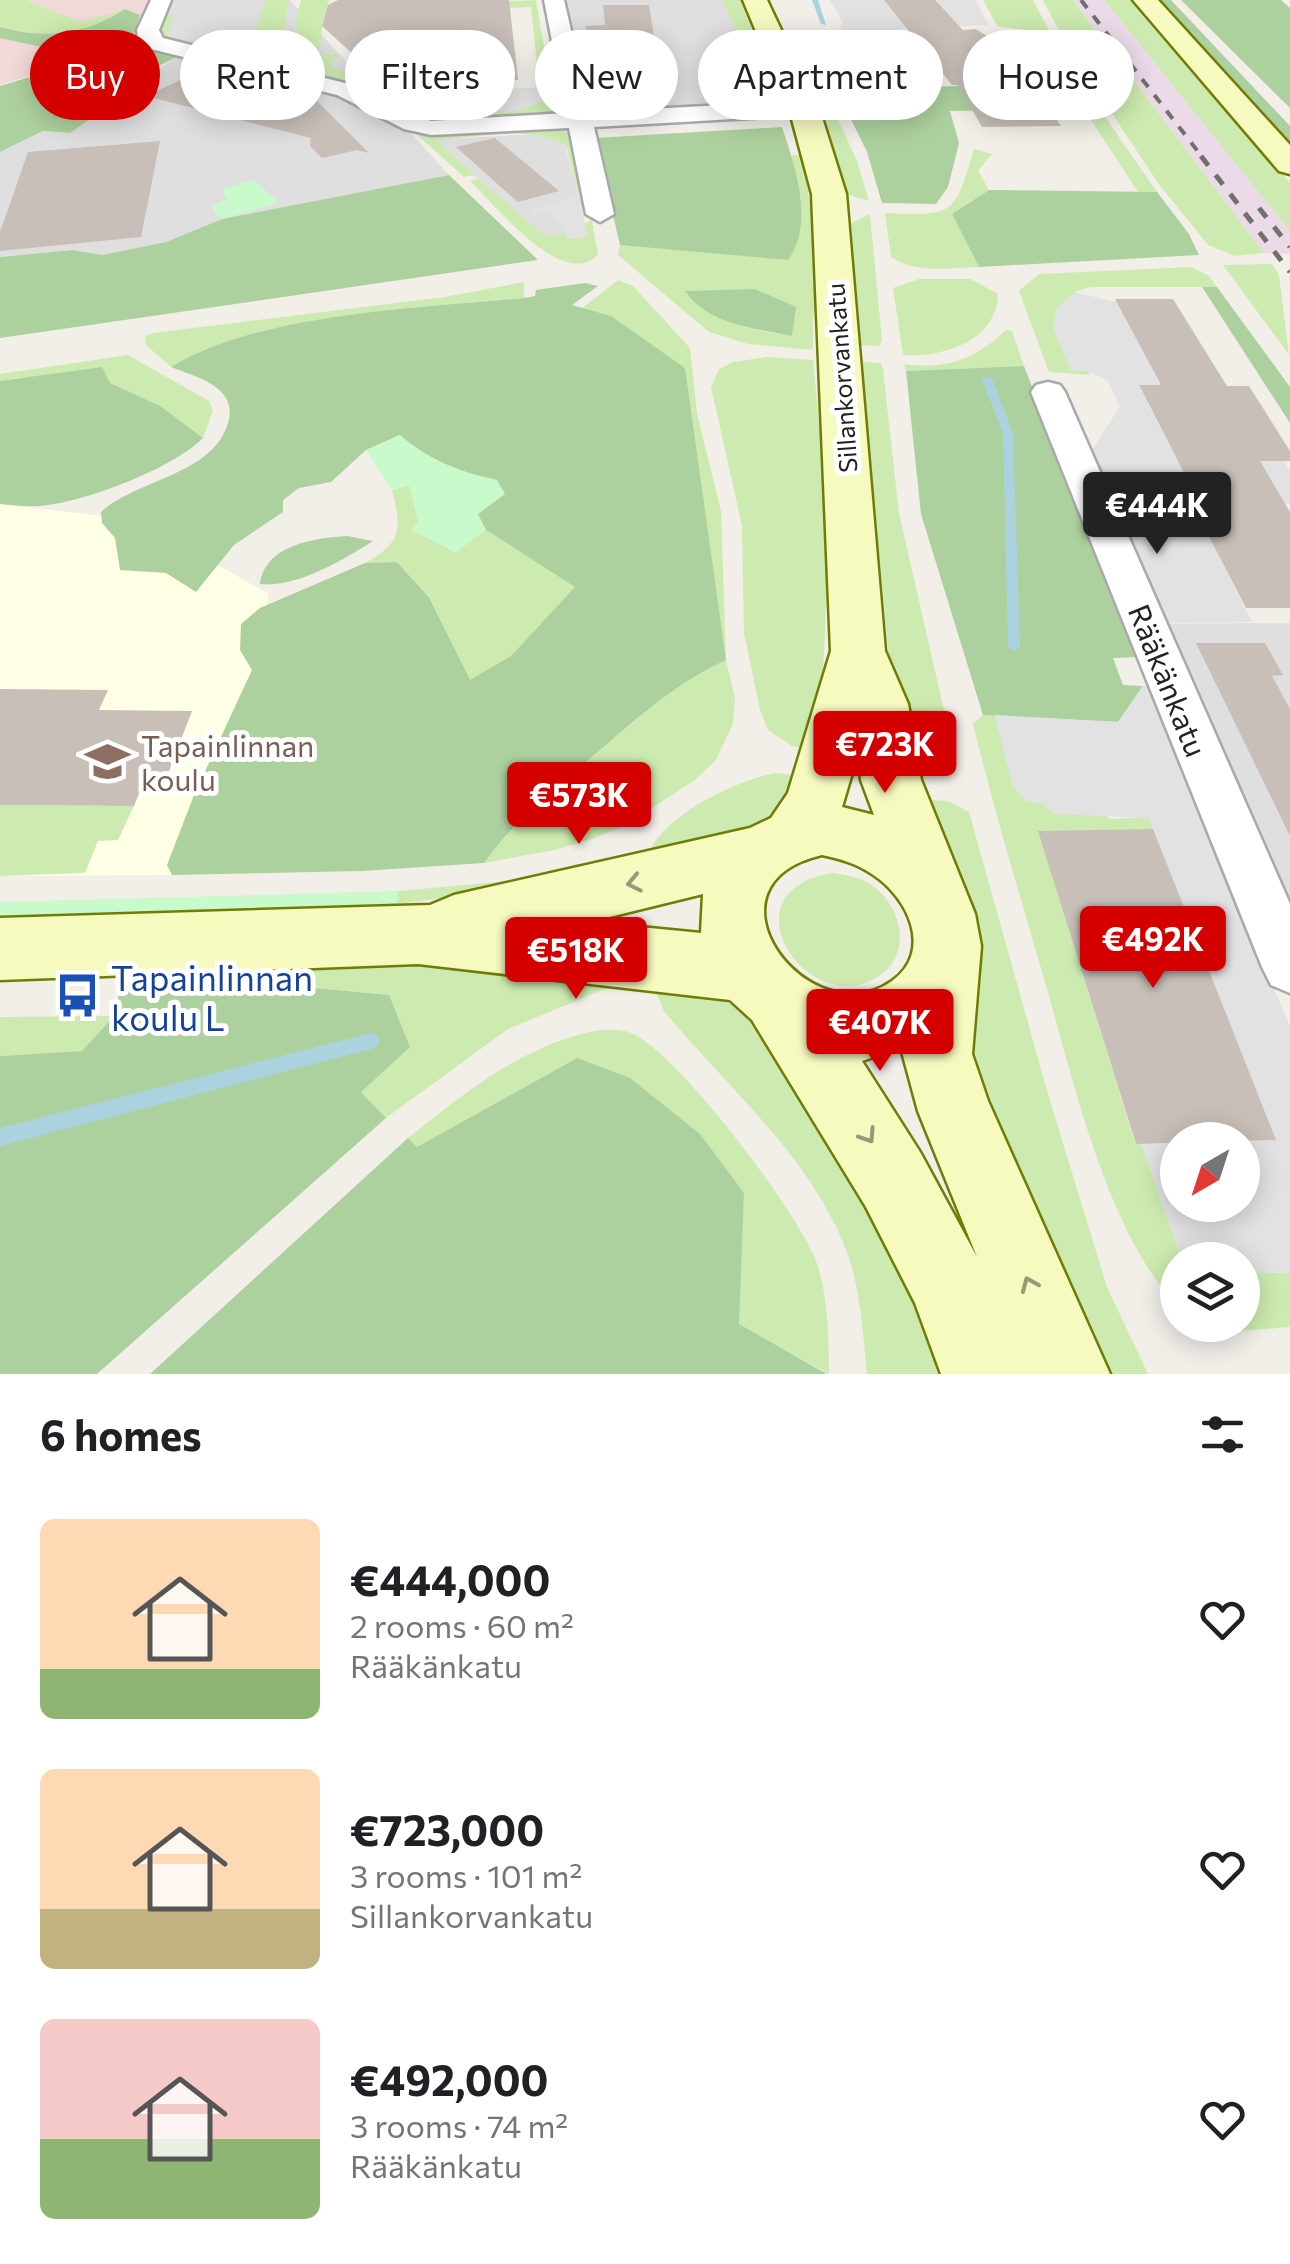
<!DOCTYPE html>
<meta charset="utf-8">
<style>
body{margin:0;font-family:Commissioner,sans-serif;background:#f2f2f2;color:#202124;height:100vh;display:flex;flex-direction:column;font-size:38px;white-space:nowrap}
*{box-sizing:border-box;margin:0}
p{font-size:32px;color:#757577}
.icon{flex:none;width:55px;height:55px;fill:none;stroke:currentColor;stroke-width:2;stroke-linecap:round;stroke-linejoin:round}
.map{position:relative;height:1374px;overflow:hidden}
.details{display:flex;flex-direction:column;background:#fff;flex:1}
.details>*{flex:none}
.top-card{position:absolute;left:30px;top:30px;width:1230px;height:90px;display:flex;gap:20px}
.needle{width:65px;rotate:219deg}
.buttons{position:absolute;left:1160px;top:1122px;display:grid;gap:20px}
.buttons a{display:grid;place-items:center;width:100px;height:100px;border-radius:50%;background:#fff;box-shadow:0 5px 25px #0003;font-size:50px}
.price{position:absolute;translate:-50% -85px;padding:0 22px;border-radius:10px;background:#d40000;color:#fff;font-size:32px;line-height:65px;filter:drop-shadow(0 2px 5px #0008)}
.price::after{content:'';position:absolute;left:50%;top:60px;width:30px;height:22px;margin-left:-15px;background:inherit;clip-path:polygon(0 0,100% 0,50% 100%)}
.price.active{background:#222;color:#fff}
ul{padding:0;list-style:none}
li{display:flex;align-items:center;gap:30px;height:250px;padding:0 40px}
li span{display:grid;place-items:center;flex:none;width:280px;height:200px;border-radius:15px;color:#555}
li>.icon{margin-inline-start:auto}
span .icon{width:120px;height:120px;fill:#fffc;stroke-width:1}
li b{font-size:42px}
h2{display:flex;justify-content:space-between;align-items:center;height:120px;padding:0 40px;font-size:42px}
.tag{padding:0 35px;border-radius:45px;background:#fff;box-shadow:0 5px 25px #0003;font-size:35px;line-height:90px}
.tag.active{background:#d40000;color:#fff}
.map>svg:first-child{display:block}
.residential{fill:#e0dfdf}
.commercial{fill:#f2dad9}
.industrial{fill:#ebdbe8}
.education{fill:#ffffe5}
.grass{fill:#cdebb0;fill-rule:evenodd}
.forest{fill:#add19e}
.park{fill:#c8facc}
.parking{fill:#e2e2e2}
.lines{fill:none;stroke-linecap:round;stroke-linejoin:round}
.stream{fill:#aad3df;fill-rule:evenodd}
.building{fill:#c7bfb8}
.street-casing{stroke:#a9a9a9;stroke-width:5}
.secondary-casing{stroke:#707d05;stroke-width:5}
.street{fill:#fff;fill-rule:evenodd}
.secondary{fill:#f7fabf;fill-rule:evenodd}
.rail-far1{stroke:#707070;stroke-width:4;stroke-dasharray:10 10;stroke-linecap:butt}
.rail{stroke:#707070;stroke-width:5;stroke-dasharray:12 12;stroke-linecap:butt}
.oneway{stroke:#979978}
.labels{text-anchor:middle;dominant-baseline:central;stroke-width:10;stroke-linejoin:round;paint-order:stroke}
.far-street-label{font-size:25px;fill:#222;stroke:#fff}
.street-label{font-size:30px;fill:#222;stroke:#fff}
.education-label{font-size:30px;fill:#785e54;stroke:#fff;text-anchor:start}
.near-transit-label{font-size:35px;fill:#164399;stroke:#fff;text-anchor:start}
</style>
<div class="map">
<svg width="1290" height="1374" viewBox="0 0 1290 1374">
<rect width="100%" height="100%" fill="#f2efe9"/>
<!-- residential -->
<path class="residential" d="M 150,0 L 290,0 L 449,175 L 222,219 L 166,242 L 102,255 L 72,250 L 0,257 L 0,152 L 43,131 L 70,133 L 175,58 L 134,43 Z
M 564,0 L 721,0 L 768,90 L 748,102 L 593,112 Z
M 533,134 L 554,139 L 565,146 L 582,209 L 583,224 L 548,242 L 435,140 Z
M 1290,623 L 1290,926 L 1145,624 Z"/>
<!-- commercial -->
<path class="commercial" d="M 0,0 L 150,0 L 134,43 L 0,85 Z"/>
<!-- industrial -->
<path class="industrial" d="M 1073,0 L 1104,0 L 1290,231 L 1290,254 L 1264,253 Z"/>
<!-- education -->
<path class="education" d="M 0,504 L 137,520 L 269,594 L 252,670 L 172,875 L 0,876 Z"/>
<!-- grass -->
<path class="grass" d="M 0,0 L 25,0 L 81,22 L 125,9 C 85,35 46,40 0,27 Z
M 265,0 L 288,0 L 281,59 L 275,68 L 162,39 L 156,28 L 162,15 L 173,15 L 167,38 L 247,56 Z
M 301,0 L 329,0 L 327,11 L 536,0 L 555,113 L 551,118 L 428,121 L 403,111 L 445,107 L 445,112 L 516,111 L 541,102 L 531,7 L 327,15 L 323,20 L 319,54 L 341,54 L 331,63 L 332,67 L 404,92 L 392,103 L 346,84 L 288,70 C 301,51 293,23 301,0 Z
M 721,0 L 740,0 L 775,87 L 766,88 Z
M 983,0 L 1033,0 L 1061,53 L 1157,192 L 1138,192 L 1091,120 L 1049,110 L 1094,115 L 1073,84 L 1060,86 L 1057,78 L 1063,77 L 1033,31 L 997,26 Z
M 1043,0 L 1073,0 L 1264,253 L 1235,256 L 1208,245 L 1158,183 L 1065,42 Z
M 1104,0 L 1133,0 L 1290,183 L 1290,231 Z
M 819,37 L 857,39 L 853,44 L 864,63 L 873,63 L 894,88 L 838,93 L 814,42 Z
M 814,92 L 825,93 L 828,97 L 857,161 L 869,201 L 846,194 L 826,120 Z
M 554,129 L 573,134 L 589,207 L 582,209 L 566,146 C 531,124 475,138 436,140 L 474,175 L 464,177 L 413,131 L 454,134 Z
M 974,149 L 992,154 L 978,171 L 989,190 L 952,214 L 979,267 C 951,268 916,274 891,257 L 885,213 C 953,216 955,216 974,149 Z
M 791,155 L 802,155 L 817,245 L 818,312 L 813,314 L 813,350 L 748,344 L 709,332 L 618,255 L 620,245 L 682,249 L 800,200 ZM 686,291 L 795,306 L 792,335 C 755,331 708,323 686,291 Z
M 478,179 L 547,237 L 564,232 L 568,239 L 588,236 L 583,224 L 592,220 L 598,254 C 565,293 494,204 470,181 Z
M 870,214 L 882,341 L 879,346 L 861,345 L 851,223 Z
M 1272,264 L 1279,275 L 1289,355 L 1223,265 Z
M 1191,267 L 1209,276 L 1217,287 L 1091,287 L 1074,292 L 1089,375 L 1049,372 L 1019,291 L 1039,274 Z
M 919,279 L 970,279 L 998,294 C 997,341 942,358 903,355 L 893,288 Z
M 618,280 L 633,286 L 690,348 L 697,413 L 721,511 L 726,660 L 735,699 L 733,724 L 716,760 L 695,780 L 629,823 L 595,838 L 554,850 L 484,863 C 517,818 558,785 600,750 C 641,716 677,682 726,659 L 611,316 L 581,309 Z
M 524,282 L 524,298 C 420,308 259,313 171,367 L 146,345 L 145,336 L 153,333 L 444,297 Z
M 1006,330 L 1012,331 L 1024,366 L 906,371 L 904,364 C 946,370 976,359 1006,330 Z
M 128,355 L 209,401 L 213,411 L 203,438 C 138,390 83,366 0,381 L 0,374 Z
M 767,357 L 813,360 C 826,490 834,620 814,750 L 792,746 L 768,730 L 760,710 L 744,633 L 742,526 L 711,387 L 719,369 L 733,362 Z
M 861,362 L 881,363 L 883,369 L 899,513 L 954,754 L 950,760 L 910,766 L 890,669 Z
M 409,485 L 419,522 L 412,530 L 455,552 L 486,530 L 576,587 L 511,656 L 470,681 L 429,596 L 397,562 L 365,563 C 402,542 402,530 392,490 Z
M 983,715 L 995,715 L 1013,786 L 1025,800 L 1044,804 L 1056,814 L 1104,814 L 1111,819 L 1148,817 L 1153,829 L 1039,832 L 1135,1143 L 1141,1144 L 1182,1260 L 1178,1260 L 1177,1305 C 1107,1233 1073,1079 1045,982 C 1020,896 994,811 973,724 Z
M 776,773 L 808,777 L 774,823 L 647,858 C 659,817 735,780 776,773 Z
M 919,799 L 948,801 L 969,812 L 1048,1094 L 1107,1287 L 1148,1374 L 1095,1374 L 981,1127 Z
M 0,805 L 134,806 L 118,840 L 98,841 L 85,873 L 0,876 Z
M 577,864 L 604,870 L 537,885 L 397,904 L 398,891 L 509,881 Z
M 833,873 C 846,875 859,877 870,884 C 901,904 914,952 879,976 C 808,1023 720,890 833,873 Z
M 383,964 L 532,967 L 610,979 L 605,989 L 508,1029 L 386,1118 L 361,1092 L 389,995 L 229,980 L 228,969 Z
M 655,990 L 701,991 L 732,1005 L 761,1029 L 827,1110 L 952,1374 L 867,1374 C 863,1336 861,1297 850,1261 C 817,1162 729,1090 664,1011 Z
M 114,1016 L 82,1051 L 0,1056 L 0,1017 Z
M 601,1030 C 610,1030 623,1029 631,1033 C 677,1051 803,1218 818,1266 C 828,1299 829,1340 829,1374 L 738,1324 L 744,1193 L 577,1058 L 417,1147 L 408,1138 C 465,1092 527,1042 601,1030 Z
M 1243,1272 L 1290,1273 L 1290,1327 L 1243,1331 L 1197,1325 L 1242,1325 Z"/>
<!-- forest -->
<path class="forest" d="M 1156,0 L 1171,0 L 1290,126 L 1290,148 Z
M 1181,0 L 1281,0 L 1290,8 L 1290,108 Z
M 125,9 L 140,15 L 131,41 L 99,51 L 69,39 L 41,47 L 0,38 L 0,27 C 46,40 85,35 125,9 Z
M 136,45 L 177,57 L 158,66 L 141,84 L 70,133 L 43,131 L 0,152 L 0,86 Z
M 1019,82 L 1050,87 L 1073,83 L 1094,116 L 1049,110 L 950,111 L 959,143 L 948,187 L 936,204 L 882,203 L 867,152 L 838,93 Z
M 782,127 C 795,166 815,224 788,260 L 620,245 L 595,138 Z
M 449,175 L 538,260 L 0,338 L 0,257 L 72,250 L 102,255 L 166,242 L 222,219 Z
M 989,190 L 1157,192 L 1189,234 L 1199,255 L 979,267 L 952,214 Z
M 585,283 L 598,286 L 572,305 L 611,316 L 685,368 L 726,660 C 680,681 644,712 606,745 C 562,782 518,816 484,863 L 362,871 L 172,875 L 167,865 L 194,795 L 252,670 L 240,650 L 241,624 L 260,608 L 365,563 L 397,562 L 429,597 L 470,680 L 511,656 L 575,587 L 486,530 L 477,514 L 497,480 C 461,473 427,459 400,435 L 366,450 L 331,482 L 299,488 L 283,500 L 283,512 L 234,545 L 196,592 L 166,573 L 120,570 L 115,538 L 102,523 L 101,512 C 136,480 210,475 227,426 C 241,388 199,378 171,367 C 259,313 420,308 524,298 L 535,296 L 536,290 Z
M 1202,287 L 1217,287 L 1290,387 L 1290,423 Z
M 755,289 L 796,307 L 792,336 C 753,328 709,325 685,291 Z
M 1024,366 L 1139,657 L 1113,658 L 1123,685 L 1143,686 L 1118,722 L 983,715 L 921,514 L 906,371 Z
M 102,367 L 110,383 L 160,406 L 203,438 C 172,469 83,503 39,506 C 26,507 13,505 0,504 L 0,381 Z
M 347,536 L 373,541 C 343,560 297,588 260,584 C 265,545 314,538 347,536 Z
M 228,969 L 230,980 L 389,995 L 410,1047 L 361,1092 L 386,1118 L 97,1374 L 0,1374 L 0,1056 L 82,1051 L 114,1016 L 120,989 Z
M 577,1058 L 630,1078 L 700,1134 L 744,1193 L 739,1324 L 827,1374 L 150,1374 L 408,1138 L 417,1147 Z"/>
<!-- park -->
<path class="park" d="M 254,180 L 279,203 L 222,219 L 213,211 L 214,205 L 227,199 L 222,189 Z
M 400,435 C 427,459 461,473 497,480 L 505,494 L 478,514 L 486,530 L 456,552 L 411,530 L 418,522 L 409,485 L 392,490 L 366,450 Z
M 398,891 L 397,904 L 244,917 L 0,924 L 0,902 Z"/>
<!-- parking -->
<path class="parking" d="M 830,0 L 884,0 L 899,18 L 948,16 L 935,0 L 975,0 L 989,25 L 902,29 L 910,41 L 939,39 L 933,60 L 864,64 L 853,44 L 857,39 L 847,37 L 840,27 L 843,23 Z
M 541,87 L 542,102 L 516,111 L 461,112 L 461,106 L 426,107 L 426,93 Z
M 579,196 L 588,237 L 568,239 L 564,232 L 568,230 L 548,212 L 536,215 L 530,210 Z
M 1074,292 L 1124,304 L 1125,317 L 1158,380 L 1184,385 L 1139,386 L 1177,460 L 1284,461 L 1290,471 L 1290,504 L 1193,505 L 1252,622 L 1165,623 L 1126,533 L 1153,532 L 1148,522 L 1133,514 L 1128,497 L 1110,495 L 1091,452 L 1120,406 L 1107,380 L 1087,371 L 1070,370 L 1053,327 L 1056,310 Z
M 1143,686 L 1155,686 L 1185,774 L 1290,1027 L 1290,1273 L 1243,1272 L 1242,1260 L 1182,1260 L 1141,1144 L 1177,1143 L 1178,1205 L 1242,1205 L 1243,1141 L 1275,1139 L 1148,818 L 1055,814 L 1044,804 L 1025,800 L 1013,786 L 995,715 L 1118,722 Z"/>
<g class="lines">
<!-- stream -->
<path class="stream" d="M 812,0 L 818,0 L 826,25 L 821,24 Z
M 834,40 L 839,41 L 859,90 L 854,89 Z
M 987,376 L 992,379 L 1013,433 L 1020,647 L 1014,651 L 1008,647 L 1003,433 L 982,379 Z
M 371,1033 L 377,1035 L 379,1041 L 377,1047 L 371,1049 L 0,1146 L 0,1128 Z"/>
</g>
<!-- building -->
<path class="building" d="M 338,0 L 509,0 L 518,80 L 388,86 L 322,26 L 328,5 Z
M 884,0 L 935,0 L 963,30 L 976,29 L 988,37 L 1031,82 L 1061,126 L 982,127 L 958,85 L 952,85 Z
M 603,5 L 649,5 L 656,49 L 627,50 L 632,62 L 598,64 L 585,26 L 605,25 Z
M 197,72 L 268,89 L 279,84 L 308,92 L 369,153 L 357,150 L 322,158 L 310,146 L 311,138 L 146,96 Z
M 495,138 L 559,191 L 518,202 L 456,147 Z
M 160,141 L 141,237 L 0,251 L 0,232 L 28,152 Z
M 1115,299 L 1173,299 L 1227,386 L 1249,386 L 1290,451 L 1290,461 L 1260,461 L 1290,512 L 1290,608 L 1246,608 L 1192,504 L 1200,504 L 1139,385 L 1161,385 Z
M 1196,643 L 1265,643 L 1283,675 L 1272,676 L 1290,709 L 1290,836 Z
M 0,689 L 108,690 L 99,710 L 192,711 L 168,774 L 147,774 L 134,806 L 0,805 Z
M 1153,829 L 1276,1140 L 1136,1144 L 1038,831 Z"/>
<g class="lines">
<defs>
<path id="street" d="M 151,0 L 171,0 L 159,30 L 163,38 L 353,85 L 431,121 L 566,113 L 544,0 L 564,0 L 590,112 L 804,101 L 816,108 L 804,115 L 594,127 L 614,214 L 600,222 L 586,214 L 569,128 L 431,135 L 404,129 L 337,95 L 147,48 L 138,39 L 137,30 Z
M 1048,382 L 1060,385 L 1065,392 L 1290,904 L 1290,993 L 1271,985 L 1262,967 L 1031,392 L 1036,385 Z"/>
<path id="secondary" d="M 743,0 L 767,0 L 798,66 L 819,89 L 819,108 L 846,194 L 885,651 L 908,704 L 921,780 L 975,914 L 981,946 L 972,1054 L 988,1101 L 1110,1374 L 941,1374 L 915,1303 L 866,1207 L 752,1020 L 730,1000 L 418,964 L 0,980 L 0,918 L 430,905 L 454,895 L 750,828 L 771,818 L 788,793 L 831,651 L 812,194 L 789,108 L 791,91 L 772,70 ZM 858,753 L 861,780 L 874,815 L 842,807 ZM 822,855 C 840,859 856,863 872,874 C 908,897 934,951 892,981 C 810,1039 692,885 822,855 ZM 703,895 L 701,933 L 589,922 L 703,894 ZM 901,1048 L 918,1111 L 977,1257 L 920,1152 L 862,1061 Z
M 1133,0 L 1158,0 L 1290,145 L 1290,174 L 1279,171 Z"/>
</defs>
<!-- street casing -->
<use href="#street" class="street-casing"/>
<!-- secondary casing -->
<use href="#secondary" class="secondary-casing"/>
<!-- street -->
<use href="#street" class="street"/>
<!-- secondary -->
<use href="#secondary" class="secondary"/>
<!-- rail-far1 -->
<path class="rail-far1" d="M 1081,0 L 1203,158"/>
<!-- rail -->
<path class="rail" d="M 1201,156 L 1290,272
M 1259,208 L 1290,247"/>
</g>
<!-- one-way arrows -->
<defs><path id="oneway-chevron" d="M-2-3.5L2.5 0L-2 3.5" fill="none" stroke-width="1.6" stroke-linecap="round" stroke-linejoin="round" transform="scale(2.5)"/></defs>
<g class="oneway">
<use href="#oneway-chevron" transform="translate(634 883) rotate(168)"/>
<use href="#oneway-chevron" transform="translate(868 1136) rotate(57)"/>
<use href="#oneway-chevron" transform="translate(1029 1284) rotate(-113)"/>
</g>
<!-- icons -->
<defs>
<symbol id="school-bare" viewBox="-9 -9 18 18"><path d="M0-5L7-2L0 1L-7-2ZM-4 1L0 2.5L4 1V4Q0 6-4 4Z" fill="#8d6e63" stroke="#fff" stroke-width="2.5" paint-order="stroke"/></symbol>
<symbol id="bus-bare" viewBox="-9 -9 18 18"><path d="M-5-6H5V4H4V6H2V4H-2V6H-4V4H-5ZM-3.5-4V0h7V-4ZM-3.5 1.2v1.5H-2V1.2ZM2 1.2v1.5H3.5V1.2Z" fill="#1a4fb4" stroke="#fff" stroke-width="2.5" paint-order="stroke"/></symbol>
</defs>
<g fill-rule="evenodd">
<use href="#school-bare" x="76" y="730" width="63" height="63"/>
<use href="#bus-bare" x="46" y="964" width="63" height="63"/>
</g>
<g class="labels">
<!-- far-street labels -->
<g class="far-street-label">
<text transform="translate(841 378) rotate(-94)">Sillankorvankatu</text>
</g>
<!-- street labels -->
<g class="street-label">
<text transform="translate(1169 680) rotate(68)">Rääkänkatu</text>
</g>
<!-- education labels -->
<g class="education-label">
<text x="141" y="744">Tapainlinnan<tspan x="141" dy="34">koulu</tspan></text>
</g>
<!-- near-transit labels -->
<g class="near-transit-label">
<text x="111" y="976">Tapainlinnan<tspan x="111" dy="40">koulu L</tspan></text>
</g>
</g>
</svg>
<div class="buttons">
<a><svg class="needle" viewBox="-14 -14 28 28"><path d="M0-13l5 13h-10z" fill="#e53935"/><path d="M0 13l5-13h-10z" fill="#757577"/></svg></a>
<a><svg class="icon" aria-label="layers" viewBox="0 0 24 24"><path d="M12 4l9 5-9 5-9-5zM3 14l9 5 9-5"/></svg></a>
</div>
<b class="price active" style="left:1157px;top:557px">€444K</b>
<b class="price" style="left:885px;top:796px">€723K</b>
<b class="price" style="left:579px;top:847px">€573K</b>
<b class="price" style="left:1153px;top:991px">€492K</b>
<b class="price" style="left:576px;top:1002px">€518K</b>
<b class="price" style="left:880px;top:1074px">€407K</b>
<div class="top-card">
<a class="tag active">Buy</a>
<a class="tag">Rent</a>
<a class="tag">Filters</a>
<a class="tag">New</a>
<a class="tag">Apartment</a>
<a class="tag">House</a>
</div>
</div>
<section class="details">
<h2>6 homes<svg class="icon" aria-label="filters" viewBox="0 0 24 24"><path d="M4 7h16M4 17h16"/><circle cx="9" cy="7" r="2"/><circle cx="15" cy="17" r="2"/></svg></h2>
<ul>
<li><span style="background:linear-gradient(#ffd9b3 75%,#8fb573 0)"><svg class="icon" aria-label="home" viewBox="0 0 24 24"><path d="M3 11l9-7 9 7M6 9v11h12V9"/></svg></span><div><b>€444,000</b><p>2 rooms · 60 m²</p><p>Rääkänkatu</p></div><svg class="icon" aria-label="heart" viewBox="0 0 24 24"><path d="M12 20l-8-8c-3-5 5-10 8-4 3-6 11-1 8 4z"/></svg></li>
<li><span style="background:linear-gradient(#ffd9b3 70%,#c2b280 0)"><svg class="icon" aria-label="home" viewBox="0 0 24 24"><path d="M3 11l9-7 9 7M6 9v11h12V9"/></svg></span><div><b>€723,000</b><p>3 rooms · 101 m²</p><p>Sillankorvankatu</p></div><svg class="icon" aria-label="heart" viewBox="0 0 24 24"><path d="M12 20l-8-8c-3-5 5-10 8-4 3-6 11-1 8 4z"/></svg></li>
<li><span style="background:linear-gradient(#f6c9c9 60%,#8fb573 0)"><svg class="icon" aria-label="home" viewBox="0 0 24 24"><path d="M3 11l9-7 9 7M6 9v11h12V9"/></svg></span><div><b>€492,000</b><p>3 rooms · 74 m²</p><p>Rääkänkatu</p></div><svg class="icon" aria-label="heart" viewBox="0 0 24 24"><path d="M12 20l-8-8c-3-5 5-10 8-4 3-6 11-1 8 4z"/></svg></li>
</ul>
</section>
